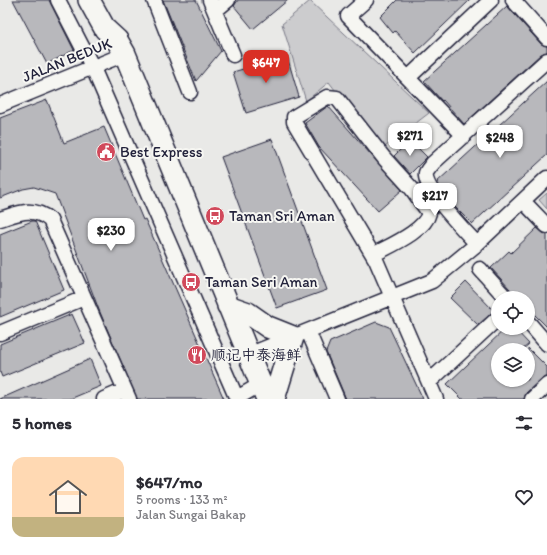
<!DOCTYPE html>
<meta charset="utf-8">
<style>
body{margin:0;font-family:Itim,"LXGW WenKai TC",sans-serif;background:#f7f7f7;color:#2b2b33;height:100vh;display:flex;flex-direction:column;font-size:15px;white-space:nowrap}
*{box-sizing:border-box;margin:0}
p{font-size:13px;color:#7c7c81}
.icon{flex:none;width:22px;height:22px;fill:none;stroke:currentColor;stroke-width:2;stroke-linecap:round;stroke-linejoin:round}
.map{position:relative;height:399px;overflow:hidden}
.side{display:flex;flex-direction:column;background:#fff;flex:1}
.side>*{flex:none}
.buttons{position:absolute;left:491px;top:291px;display:grid;gap:8px}
.buttons a{display:grid;place-items:center;width:44px;height:44px;border-radius:50%;background:#fff;box-shadow:0 1px 3px #0004;font-size:20px}
.price{position:absolute;translate:-50% -34px;padding:0 9px;border-radius:8px;background:#fff;color:#222;font-size:13px;line-height:26px;filter:drop-shadow(0 1px 2px #0008)}
.price::after{content:'';position:absolute;left:50%;top:24px;width:12px;height:9px;margin-left:-6px;background:inherit;clip-path:polygon(0 0,100% 0,50% 100%)}
.price.on{background:#d93025;color:#fff}
ul{padding:0;list-style:none}
li{display:flex;align-items:center;gap:12px;height:100px;padding:0 12px}
li span{display:grid;place-items:center;flex:none;width:112px;height:80px;border-radius:12px;color:#555}
li>.icon{margin-inline-start:auto}
span .icon{width:48px;height:48px;fill:#fffc;stroke-width:1}
li b{font-size:17px}
h2{display:flex;justify-content:space-between;align-items:center;height:48px;padding:0 12px;font-size:17px}
.map>svg:first-child{display:block}
.green{fill:#ccccce;stroke:#777784}
.building{fill:#b8b8bc;stroke:#22223b}
.lines{fill:none;stroke-linecap:round;stroke-linejoin:round}
.minor-casing{stroke:#22223b;stroke-width:17}
.highway-casing{stroke:#22223b;stroke-width:24}
.minor{stroke:#f6f6f2;stroke-width:14}
.highway{stroke:#f6f6f2;stroke-width:21}
.labels{text-anchor:middle;dominant-baseline:central;stroke-width:4;stroke-linejoin:round;paint-order:stroke}
.street-label{font-size:15px;fill:#22223b;stroke:#f6f6f2}
.poi-label{font-size:15px;fill:#22223b;stroke:#f6f6f2;text-anchor:start}
</style>
<div class="map">
<svg width="547" height="399" viewBox="0 0 547 399">
<rect width="100%" height="100%" fill="#e9e9e7"/>
<filter id="ink" filterUnits="userSpaceOnUse"><feTurbulence type="fractalNoise" baseFrequency=".025" numOctaves="2"/><feDisplacementMap in="SourceGraphic" scale="8" xChannelSelector="R" yChannelSelector="G"/><feConvolveMatrix kernelMatrix="1 2 1 2 8 2 1 2 1" color-interpolation-filters="sRGB"/></filter>
<g filter="url(#ink)">
<!-- green -->
<path class="green" d="M 310,1 L 429,113 L 381,150 L 329,82 L 306,101 L 282,24 Z
M 547,193 L 547,209 L 539,200 Z"/>
<!-- building -->
<path class="building" d="M 13,0 L 49,0 L 74,50 L 47,64 Z
M 163,0 L 196,0 L 221,51 L 196,81 Z
M 238,0 L 288,0 L 253,29 L 234,6 Z
M 397,0 L 470,0 L 415,53 L 395,31 L 393,33 L 380,17 Z
M 507,6 L 541,44 L 547,46 L 547,52 L 541,54 L 464,124 L 443,100 L 442,101 L 424,81 Z
M 287,56 L 299,97 L 246,113 L 233,72 Z
M 547,81 L 547,155 L 472,224 L 452,204 L 437,182 Z
M 47,100 L 64,143 L 104,127 L 143,220 L 145,219 L 224,399 L 137,399 L 99,310 L 55,194 L 34,187 L 23,189 L 0,198 L 0,118 Z
M 328,106 L 402,190 L 378,211 L 319,147 L 305,123 Z
M 272,139 L 327,290 L 277,308 L 221,157 Z
M 410,140 L 427,157 L 410,174 L 394,156 Z
M 32,221 L 35,221 L 64,290 L 0,317 L 0,234 Z
M 537,228 L 547,235 L 547,327 L 528,308 L 528,298 L 518,298 L 491,268 L 509,251 L 511,253 Z
M 466,282 L 494,311 L 478,325 L 450,298 Z
M 72,314 L 85,343 L 2,377 L 0,372 L 0,344 Z
M 376,322 L 389,327 L 423,399 L 346,399 L 326,352 L 330,342 Z
M 506,328 L 514,328 L 529,344 L 522,350 L 498,350 L 498,380 L 528,380 L 528,348 L 547,367 L 547,377 L 541,379 L 526,393 L 524,399 L 462,399 L 447,384 Z
M 90,359 L 101,386 L 70,399 L 0,399 Z"/>
<g class="lines">
<defs>
<path id="minor" d="M 58,0 L 93,68 L 237,399
M 154,0 L 190,92
M 210,0 L 233,55
M 366,0 L 348,16 L 464,136
M 513,0 L 547,38
M 215,11 L 228,0
M 408,78 L 491,0
M 0,105 L 125,54
M 523,201 L 547,226
M 0,219 C 19,213 33,206 50,220 L 129,399
M 477,244 C 465,231 423,189 426,173 C 427,170 431,166 433,163 L 547,60
M 373,255 C 389,246 425,231 429,213 L 412,189 L 384,158 L 337,98 L 327,97 L 294,117 L 294,122 L 376,260 L 436,399
M 480,269 L 506,298
M 528,322 L 547,344
M 308,331 L 337,399
M 0,333 L 84,298
M 248,355 L 432,281 L 477,244 L 547,178
M 429,382 L 498,318
M 237,398 L 261,384
M 104,399 L 125,390
M 532,399 L 547,385"/>
<path id="highway" d="M 89,0 L 105,29 L 117,40 L 125,54 L 267,399
M 228,306 L 248,313 L 268,327 L 293,337 L 274,399"/>
</defs>
<!-- minor casing -->
<use href="#minor" class="minor-casing"/>
<!-- highway casing -->
<use href="#highway" class="highway-casing"/>
<!-- minor -->
<use href="#minor" class="minor"/>
<!-- highway -->
<use href="#highway" class="highway"/>
</g>
</g>
<!-- icons -->
<defs>
<symbol id="civic-disc" viewBox="-11 -11 22 22"><circle r="9.5" fill="#d1495b" stroke="#f6f6f2"/><path d="M-.6-6.5H3V-4.5H.6V-3L4-1V1h2V6H-6V1h2V-1L-.6-3ZM-1.2 2.5V6h2.4V2.5Z" fill="#fff"/></symbol>
<symbol id="bus-disc" viewBox="-11 -11 22 22"><circle r="9.5" fill="#d1495b" stroke="#f6f6f2"/><path d="M-5-6H5V4H4V6H2V4H-2V6H-4V4H-5ZM-3.5-4V0h7V-4ZM-3.5 1.2v1.5H-2V1.2ZM2 1.2v1.5H3.5V1.2Z" fill="#fff"/></symbol>
<symbol id="restaurant-disc" viewBox="-11 -11 22 22"><circle r="9.5" fill="#d1495b" stroke="#f6f6f2"/><path d="M-5-6h1v4h1v-4h1v4h1v-4h1v5L-1.5 .5V6h-2V.5L-5-1ZM5-6V6H3V1.5H1.5Q1.5-4 5-6Z" fill="#fff"/></symbol>
</defs>
<g fill-rule="evenodd">
<use href="#civic-disc" x="95" y="141" width="22" height="22"/>
<use href="#bus-disc" x="204" y="205" width="22" height="22"/>
<use href="#bus-disc" x="180" y="271" width="22" height="22"/>
<use href="#restaurant-disc" x="186" y="344" width="22" height="22"/>
</g>
<g class="labels">
<!-- street labels -->
<g class="street-label">
<text transform="translate(67 60) rotate(-22)">JALAN BEDUK</text>
</g>
<!-- poi labels -->
<g class="poi-label">
<text x="120" y="152">Best Express</text>
<text x="229" y="216">Taman Sri Aman</text>
<text x="205" y="282">Taman Seri Aman</text>
<text x="211" y="355">顺记中泰海鲜</text>
</g>
</g>
</svg>
<div class="buttons">
<a><svg class="icon" aria-label="locate" viewBox="0 0 24 24"><circle cx="12" cy="12" r="6"/><path d="M12 2v4M12 18v4M2 12h4M18 12h4"/></svg></a>
<a><svg class="icon" aria-label="layers" viewBox="0 0 24 24"><path d="M12 4l9 5-9 5-9-5zM3 14l9 5 9-5"/></svg></a>
</div>
<b class="price on" style="left:266px;top:84px">$647</b>
<b class="price" style="left:410px;top:157px">$271</b>
<b class="price" style="left:500px;top:159px">$248</b>
<b class="price" style="left:435px;top:217px">$217</b>
<b class="price" style="left:111px;top:252px">$230</b>
</div>
<section class="side">
<h2>5 homes<svg class="icon" aria-label="filters" viewBox="0 0 24 24"><path d="M4 7h16M4 17h16"/><circle cx="9" cy="7" r="2"/><circle cx="15" cy="17" r="2"/></svg></h2>
<ul>
<li><span style="background:linear-gradient(#ffd9b3 75%,#c2b280 0)"><svg class="icon" aria-label="home" viewBox="0 0 24 24"><path d="M3 11l9-7 9 7M6 9v11h12V9"/></svg></span><div><b>$647/mo</b><p>5 rooms · 133 m²</p><p>Jalan Sungai Bakap</p></div><svg class="icon" aria-label="heart" viewBox="0 0 24 24"><path d="M12 20l-8-8c-3-5 5-10 8-4 3-6 11-1 8 4z"/></svg></li>
</ul>
</section>
